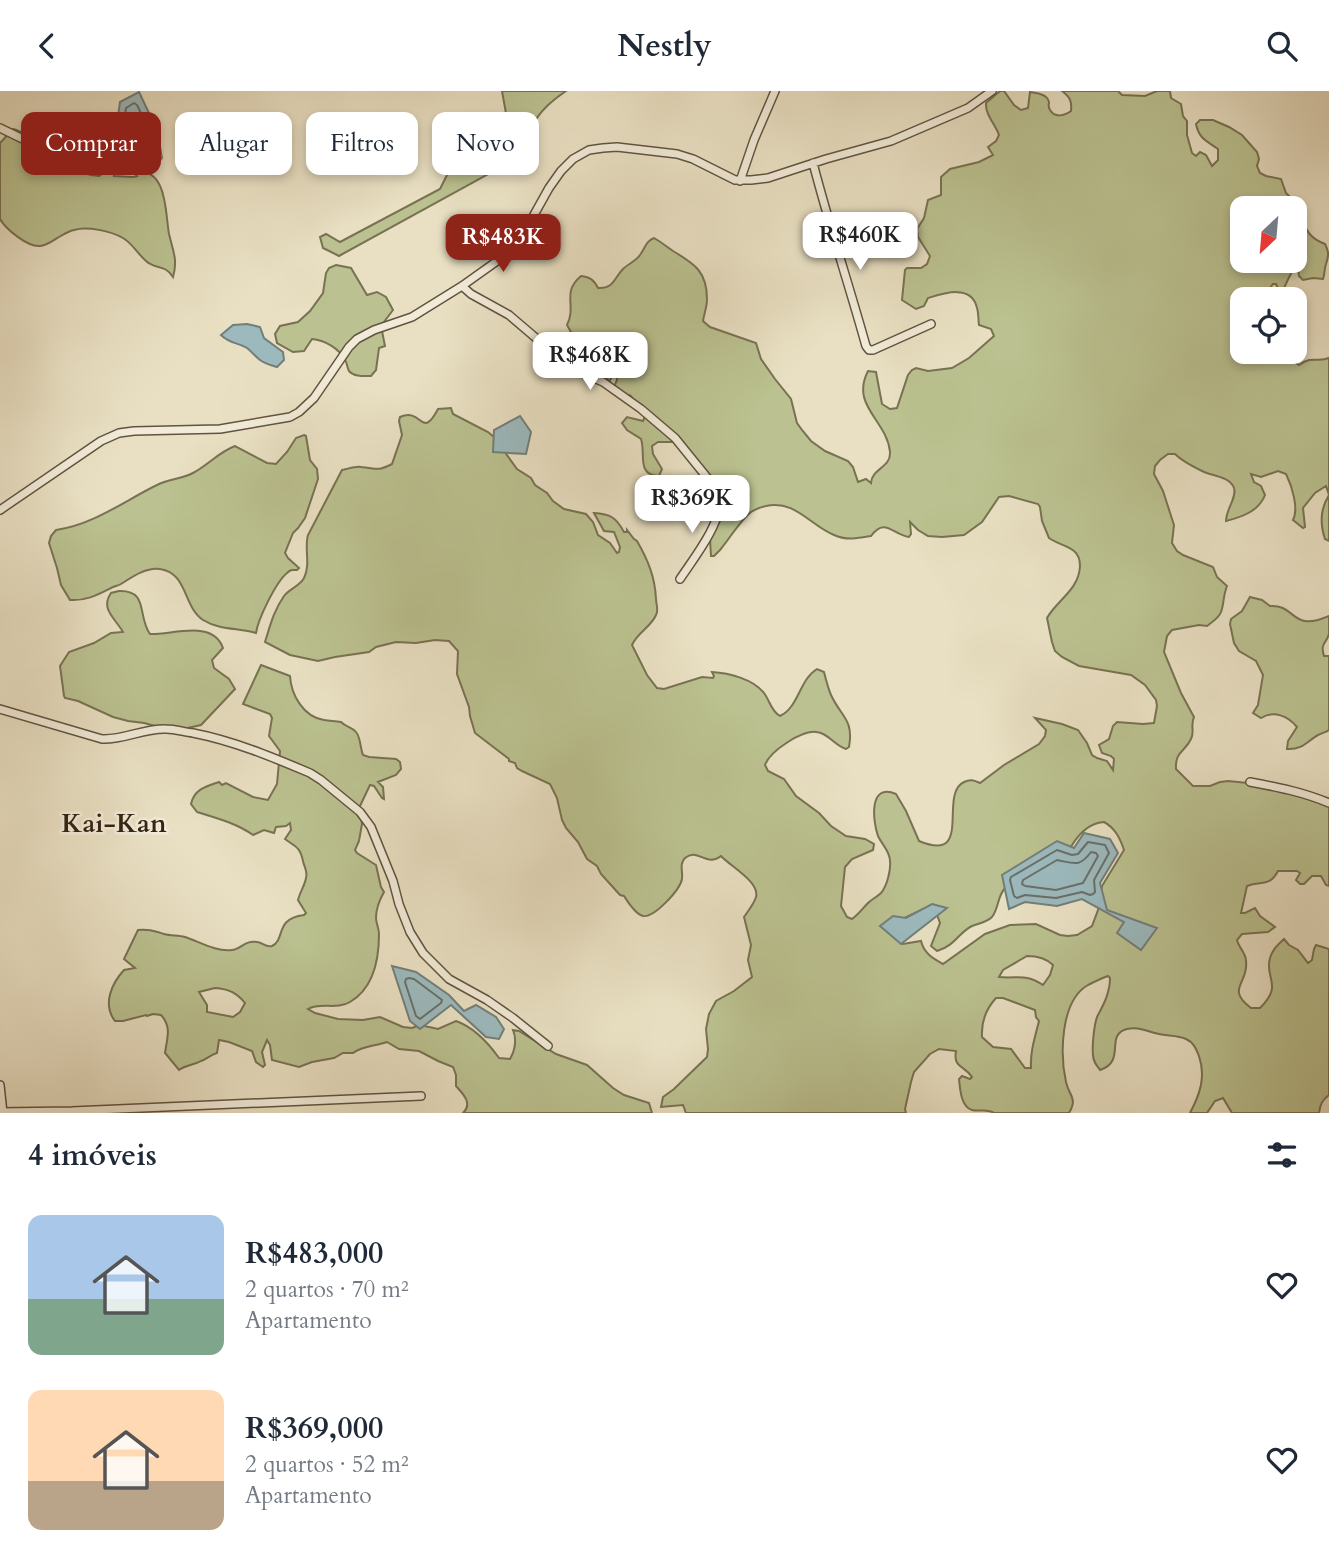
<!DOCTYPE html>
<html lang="pt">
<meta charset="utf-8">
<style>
body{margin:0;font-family:Cardo,serif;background:#f6f6f7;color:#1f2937;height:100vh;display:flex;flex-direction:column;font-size:26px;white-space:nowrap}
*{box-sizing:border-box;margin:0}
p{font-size:23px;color:#747a83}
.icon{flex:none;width:38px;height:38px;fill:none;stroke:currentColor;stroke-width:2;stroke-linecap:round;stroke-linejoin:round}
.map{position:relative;height:1022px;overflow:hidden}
.details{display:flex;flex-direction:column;background:#fff;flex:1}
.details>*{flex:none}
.hud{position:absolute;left:21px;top:21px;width:700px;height:63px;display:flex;gap:14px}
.needle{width:46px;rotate:206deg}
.fabs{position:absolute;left:1230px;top:105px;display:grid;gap:14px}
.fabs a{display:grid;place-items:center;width:77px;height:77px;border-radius:14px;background:#fff;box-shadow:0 4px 10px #0003;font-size:35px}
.price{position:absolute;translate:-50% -60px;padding:0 16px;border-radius:14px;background:#fff;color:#222;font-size:23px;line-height:46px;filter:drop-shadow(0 2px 4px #0008)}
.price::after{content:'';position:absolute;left:50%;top:42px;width:21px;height:16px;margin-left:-10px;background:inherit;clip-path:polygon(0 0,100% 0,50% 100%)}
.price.active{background:#8f2418;color:#fff}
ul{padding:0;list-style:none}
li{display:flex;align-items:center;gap:21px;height:175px;padding:0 28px}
li span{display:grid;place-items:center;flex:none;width:196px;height:140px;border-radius:14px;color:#555}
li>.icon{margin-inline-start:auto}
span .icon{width:84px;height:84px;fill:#fffc;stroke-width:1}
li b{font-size:30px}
h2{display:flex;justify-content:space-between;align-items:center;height:84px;padding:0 28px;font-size:30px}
.tag{padding:0 24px;border-radius:14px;background:#fff;box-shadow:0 4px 10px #0003;font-size:24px;line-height:63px}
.tag.active{background:#8f2418;color:#fff}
header{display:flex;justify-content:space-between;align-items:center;height:91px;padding:0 28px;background:#fff;font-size:32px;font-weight:700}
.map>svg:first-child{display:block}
.green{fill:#bbc190;stroke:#787252;stroke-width:2;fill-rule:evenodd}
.water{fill:#9cbabe;stroke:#737e7a;stroke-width:2}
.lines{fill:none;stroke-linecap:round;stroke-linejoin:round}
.shore{stroke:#686f6a;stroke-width:2}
.minor-casing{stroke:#625340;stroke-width:10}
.minor{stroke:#f1ebd8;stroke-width:7}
.labels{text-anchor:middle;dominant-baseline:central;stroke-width:5;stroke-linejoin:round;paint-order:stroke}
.neighbourhood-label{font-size:26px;font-weight:bold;fill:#352415;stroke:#f1ebd8}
</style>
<header><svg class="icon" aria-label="back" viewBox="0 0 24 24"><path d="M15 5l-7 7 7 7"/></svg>Nestly<svg class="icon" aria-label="search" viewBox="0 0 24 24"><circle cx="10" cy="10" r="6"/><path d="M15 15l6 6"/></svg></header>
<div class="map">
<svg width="1329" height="1022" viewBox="0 0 1329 1022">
<rect width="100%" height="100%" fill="#e9e0c3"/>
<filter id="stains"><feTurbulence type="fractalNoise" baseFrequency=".00286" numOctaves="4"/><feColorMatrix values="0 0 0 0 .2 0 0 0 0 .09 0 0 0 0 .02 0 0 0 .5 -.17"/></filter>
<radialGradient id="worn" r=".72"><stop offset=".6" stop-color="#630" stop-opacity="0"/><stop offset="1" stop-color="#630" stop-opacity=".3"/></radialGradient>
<!-- green -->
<path class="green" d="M 502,0 L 566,0 C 538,19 530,33 521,65 L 339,165 L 323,157 L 320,146 L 326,143 L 340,151 L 440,98 L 451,76 L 463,63 L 479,48 L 507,28 Z
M 1000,0 L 1004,0 L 1014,14 L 1021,19 L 1028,17 L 1030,1 C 1036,2 1043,2 1047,7 C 1052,14 1046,11 1050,19 C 1055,27 1064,25 1071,20 C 1072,10 1070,6 1062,0 L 1118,0 L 1122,4 L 1145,5 L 1157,0 L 1170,0 L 1171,7 L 1181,13 L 1183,25 L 1187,30 L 1187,44 L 1192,62 L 1196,65 L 1200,61 L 1206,64 L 1212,75 L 1218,69 L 1218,58 C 1207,50 1199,48 1196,33 L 1200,29 L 1213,29 L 1229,36 L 1242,44 L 1257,61 L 1259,68 L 1257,75 L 1260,82 L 1266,85 L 1281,88 L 1286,102 L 1294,110 L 1294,117 L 1242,117 L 1242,170 L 1295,170 L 1295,120 C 1308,135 1304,145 1325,153 C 1329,161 1329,164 1326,173 C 1324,178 1325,183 1323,188 L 1313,187 L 1303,189 L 1299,185 L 1298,176 L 1296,175 C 1292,179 1284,197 1281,204 L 1276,193 L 1273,193 L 1270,197 L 1269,208 L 1242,208 L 1242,261 L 1284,261 L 1285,265 L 1299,274 C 1313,264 1317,272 1329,267 L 1329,450 L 1325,448 C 1320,433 1320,418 1329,404 L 1326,395 L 1315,402 L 1303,417 L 1305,436 L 1303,437 L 1293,429 C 1299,418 1292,395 1286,383 L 1278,380 L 1261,386 L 1251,383 L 1254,391 L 1261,395 L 1265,404 C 1259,420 1242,426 1226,430 C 1226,418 1237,407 1234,397 C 1230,386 1214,385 1204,381 C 1194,376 1183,371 1175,363 L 1168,363 L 1160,369 L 1155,375 L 1154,383 L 1163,400 L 1174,434 L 1172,452 L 1177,460 L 1183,464 L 1213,476 L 1217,486 L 1227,495 C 1223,505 1224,513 1221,521 C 1219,527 1212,531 1207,535 L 1199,534 L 1172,539 L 1167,545 L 1164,561 L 1181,602 L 1194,626 C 1190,634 1195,641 1191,648 C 1185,661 1175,660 1176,678 L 1193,695 L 1210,695 L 1220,691 L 1228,690 L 1258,693 L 1270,691 L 1329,708 L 1329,795 L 1326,794 L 1321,785 L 1312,785 L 1304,793 L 1300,793 L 1296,789 L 1300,782 L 1297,780 L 1278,780 C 1269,797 1261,789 1247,795 L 1241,822 L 1245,822 L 1255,817 L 1260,825 L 1275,836 L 1268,841 L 1242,843 L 1237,849 C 1239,857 1246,862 1246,870 C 1249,893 1225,897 1251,917 L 1260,917 C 1284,893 1264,888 1270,867 C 1272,860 1278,853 1284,848 L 1289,854 L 1298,859 L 1308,872 L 1312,869 L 1314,858 L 1316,854 L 1329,858 L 1329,1004 C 1322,1009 1320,1014 1319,1022 L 1232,1022 L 1223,1007 L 1215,1010 L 1207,1022 L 1190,1022 C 1200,1003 1206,986 1199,965 C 1196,957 1193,951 1186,948 C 1178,944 1168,945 1159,943 C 1148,941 1138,935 1127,938 C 1104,944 1127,970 1100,979 C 1096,974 1093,970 1093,964 C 1092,956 1094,931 1098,924 C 1104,913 1110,901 1110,887 L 1108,885 C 1102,887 1094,891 1088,894 C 1060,910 1060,964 1066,991 C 1069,1005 1078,1007 1069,1022 L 994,1022 C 987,1017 980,1021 972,1019 C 961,1016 960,998 959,988 L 962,985 L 970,988 L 972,986 C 964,974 953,977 956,960 L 939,958 L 930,963 L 914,981 L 911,991 L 905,1018 L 906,1022 L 686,1022 L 683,1014 L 661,1016 L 663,1006 L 674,998 L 707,966 L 708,958 L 706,938 L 709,923 L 716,910 L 734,900 L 752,886 L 748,869 L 751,854 L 744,826 C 748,820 754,813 756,806 C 760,791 730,775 721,765 C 706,777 698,756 685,767 C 679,773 683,780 682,788 C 680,799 654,827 643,825 C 635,823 628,811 624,805 L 620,804 L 601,783 L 597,775 L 587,768 L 578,751 L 566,737 L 562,729 L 557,707 L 550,693 L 522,680 L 517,677 L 515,672 L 509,670 L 509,668 L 475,642 L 470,625 L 469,616 L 457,583 L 458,560 L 449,550 L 435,549 L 416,552 L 396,551 L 376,556 L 369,561 L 335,566 L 318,570 L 290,564 L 265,551 C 270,535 274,519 284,505 C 289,498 300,495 304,487 C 311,473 304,458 308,444 L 342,379 C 348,378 355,375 361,376 C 376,377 377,381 392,373 L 402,344 L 399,330 L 400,326 C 423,316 421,350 438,318 L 451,317 L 453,323 L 488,341 L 494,346 L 517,378 L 531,387 L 535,394 L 547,402 L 553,410 L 564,418 L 586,423 L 593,431 L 598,444 L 610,452 L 617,462 L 619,461 L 620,456 L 614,441 L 604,440 L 594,422 C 610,423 616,426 624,441 L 627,441 L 627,439 L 634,448 L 637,450 C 648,469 655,486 656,508 C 656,513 659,519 656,524 C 651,536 637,542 632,554 L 647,584 L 657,597 L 664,598 L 702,586 L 713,587 L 714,585 L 712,581 C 729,582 753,588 764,602 C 770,610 771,620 780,625 C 799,616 799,589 817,578 L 824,581 C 826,589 828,597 831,604 C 841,626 854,628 849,656 L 846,658 C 835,655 827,641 816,641 C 802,639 770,660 765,674 L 768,680 L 784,688 L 796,705 L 819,722 L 831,735 L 846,745 L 865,748 L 874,753 L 873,759 L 852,768 L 845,776 L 841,815 L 847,826 L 852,828 C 859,823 862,818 868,812 C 872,808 877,806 881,802 C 887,795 891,779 890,770 C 890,760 882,754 878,745 C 873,731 868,691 896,703 L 906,720 L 919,750 C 974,773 938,703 964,691 C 970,688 974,689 980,692 L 1004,674 L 1039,653 L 1045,645 L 1046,639 L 1035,627 L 1062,633 L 1078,639 L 1087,652 L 1092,664 L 1097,667 L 1107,670 L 1113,679 L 1114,668 L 1111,665 L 1102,662 L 1099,654 L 1109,648 L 1113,635 L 1117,631 L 1143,633 L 1154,632 L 1157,615 L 1156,609 L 1145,594 L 1131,584 L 1079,575 L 1062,566 L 1055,560 L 1052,551 L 1047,527 C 1057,509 1079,499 1080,475 C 1080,470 1079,464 1074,460 C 1067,454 1057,453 1049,447 L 1042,430 L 1040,416 L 1038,413 L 1009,405 L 999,406 L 982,431 L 964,444 L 942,446 L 928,445 L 918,439 L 910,431 L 911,443 L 909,446 C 892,443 885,426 871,445 C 858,447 847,450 834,444 C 811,435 794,408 766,415 C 761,416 756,418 751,421 C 739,431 730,447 720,459 L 714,465 L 711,465 L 710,448 L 720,404 L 679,351 L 658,351 L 652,355 L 653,363 L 662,378 L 659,385 C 636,384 646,363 641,348 L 627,339 L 622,332 L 627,326 L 643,330 L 646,323 L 636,312 L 631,305 L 629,304 L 626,306 L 614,296 L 617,289 L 616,283 L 613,284 L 609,291 L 604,282 C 589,280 589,277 582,265 L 586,255 L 572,243 L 567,234 C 577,214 561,202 581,185 C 590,186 594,189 598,197 C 614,198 614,187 623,178 C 628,173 636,170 640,164 C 646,156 645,151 654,147 C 661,151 667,156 673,160 C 695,173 707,181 707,208 C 707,216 704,223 703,230 L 710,236 L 756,252 L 761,268 L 775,288 L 791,308 L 797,332 L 802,339 L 811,350 L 825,360 L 848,370 L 853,376 L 858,391 L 866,388 L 871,392 C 872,377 891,377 890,361 C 887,329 850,315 868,280 L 876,281 L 882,313 L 890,318 L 897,317 L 908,284 L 912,279 L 916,277 L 928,280 L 952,277 L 969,267 L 994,245 L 991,238 L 979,234 C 978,228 979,223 977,217 C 972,193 944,202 928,207 L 924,215 L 916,218 L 902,209 L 905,179 L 907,177 L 921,177 L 927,173 L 930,165 L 918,146 L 917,138 L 924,127 L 928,109 L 941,104 L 941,86 L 950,78 L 979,71 L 993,64 L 988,56 L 996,50 L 999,44 C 995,33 985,23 986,12 ZM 1104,731 C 1115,737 1120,747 1124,759 L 1102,795 L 1098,819 L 1092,835 L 1077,844 L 1068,845 L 1060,844 L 1036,833 L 1010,834 L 985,843 L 943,873 C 932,867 924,862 921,850 L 903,853 L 891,843 L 898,830 L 923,818 L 937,824 L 940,832 L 931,855 L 937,860 C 956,854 958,842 972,835 C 979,832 986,832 992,826 C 999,817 997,806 1005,797 C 1014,787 1053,771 1067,763 C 1074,749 1086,732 1104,731 ZM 1027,865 C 1036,865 1046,867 1053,874 L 1050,884 L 1043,894 C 1025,882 1018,888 999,886 L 1003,879 ZM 996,907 L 1003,907 L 1035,919 L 1036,926 L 1039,930 C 1035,946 1030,961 1031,977 L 1025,977 L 1011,958 L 993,956 L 982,946 C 981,931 986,918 996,907 Z
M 13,38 C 22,40 29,47 37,50 C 44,52 53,51 58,56 C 63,61 60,65 65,71 C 72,80 88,84 99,85 L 107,80 L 115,80 L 114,85 L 133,86 L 137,85 L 134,80 C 168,77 165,121 169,143 C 173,160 178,169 173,186 C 165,173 156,179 146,170 C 138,163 132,152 123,147 C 111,140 87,135 74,139 C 69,140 64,143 59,146 C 54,149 46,155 40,155 C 27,156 6,138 0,128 L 0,52 Z
M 336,174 L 351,177 L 367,204 L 377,201 L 386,206 L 393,219 L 381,235 L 385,255 L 379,257 L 376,279 L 371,285 C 364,285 354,286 349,280 C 347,276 347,272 345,269 C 339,257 324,249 312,248 L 304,260 L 293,261 L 277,252 L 275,243 L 280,235 L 298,231 L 310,220 L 323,202 L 326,182 L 329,177 Z
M 304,344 L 306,345 L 310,369 L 317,378 L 318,388 L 305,427 L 298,437 L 293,442 L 285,462 L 288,467 L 299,477 L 297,479 C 292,479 291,478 287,482 C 276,491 258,528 256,542 C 239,537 219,539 203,529 C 183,516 188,482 160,478 C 146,476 132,486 121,493 C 118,495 114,495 111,497 C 97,504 86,510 70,509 L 61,494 L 57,477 L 49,452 L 51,445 L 56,439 C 93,434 124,410 157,394 C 168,388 182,388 193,382 C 208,374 219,361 235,355 L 267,372 L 276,373 L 287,361 L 296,347 Z
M 119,500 C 149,499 137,525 150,543 C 172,544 213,528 223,557 L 212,569 L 214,577 L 229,588 L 235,598 L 201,634 L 183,638 L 159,636 L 144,632 L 128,630 L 113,626 L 78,610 L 65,607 L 64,605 L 60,575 L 69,561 L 94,552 L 111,542 L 123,541 C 115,527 100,518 111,502 Z
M 1250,506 L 1262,509 L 1270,515 C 1296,513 1291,542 1329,525 C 1329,530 1329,538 1329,543 C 1326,553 1320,552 1324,565 L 1329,565 L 1329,639 C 1326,641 1322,642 1318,644 C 1307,650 1303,659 1287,658 L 1288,650 L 1297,636 C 1288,625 1274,619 1261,627 L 1253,622 L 1258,614 L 1263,584 L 1256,570 L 1239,560 L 1234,552 L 1230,533 L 1231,528 L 1242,520 Z
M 261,574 L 290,585 C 291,603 303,626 324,629 C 330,630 335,630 341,631 C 346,636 352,636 356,641 C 361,647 360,657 363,664 L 369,666 L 396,668 L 400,671 L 401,678 L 396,684 L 378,691 L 383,696 L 384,708 L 382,707 L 374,695 L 370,694 L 360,715 L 362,733 L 359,750 L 355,759 L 357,762 L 376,774 L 381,796 L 384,801 C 380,808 376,818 376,827 C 376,832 379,837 379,843 C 379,868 374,897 350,911 C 337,919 320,911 308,918 L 315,922 L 338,928 L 363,929 L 380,926 L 403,936 L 412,937 L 420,934 L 438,938 L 456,930 C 473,936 489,953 499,967 L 510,968 C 515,959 517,949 513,939 L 519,940 L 556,963 L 587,974 L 613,997 L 624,1004 L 649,1012 L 652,1022 L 463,1022 C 473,1012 463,1003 456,995 L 456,984 L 453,976 L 438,970 L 419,960 L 399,958 L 387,951 C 376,955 362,955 353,962 L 343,962 L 334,967 L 312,971 L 299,976 L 272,969 L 270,954 L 267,949 L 262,961 L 265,974 L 263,976 L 256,971 L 252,960 L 229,951 L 219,949 L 217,962 C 210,964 207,968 201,970 C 194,974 186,974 179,979 L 165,962 C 167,947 172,936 161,924 L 153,923 L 147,925 L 146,924 L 123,930 L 115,930 C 102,913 112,892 124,879 L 135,877 L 124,868 L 138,839 C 149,838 154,840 164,843 C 171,845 178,844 185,846 C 200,851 216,861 232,859 C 241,858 245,849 257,851 C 262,851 266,857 272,855 C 286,848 274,828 304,824 L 306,822 L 298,809 C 300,801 305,794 306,787 C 308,780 304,776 303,770 C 300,756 296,756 285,748 L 291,739 L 290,732 L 286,735 L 276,736 L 274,742 L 264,739 L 253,744 C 236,732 216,727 197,721 L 191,713 C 194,698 207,695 219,691 L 222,694 L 226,692 L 253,706 L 268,709 L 277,693 L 280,660 L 269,645 L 272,627 L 270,623 L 243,613 ZM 215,897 C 229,898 237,902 245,912 L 240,921 L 233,926 L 207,921 L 207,914 L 199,901 Z"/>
<!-- water -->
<path class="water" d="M 139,1 L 157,39 L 162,67 L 152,78 L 136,83 L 115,47 L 120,11 Z
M 247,233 L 260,236 L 264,247 L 283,261 L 284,269 L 277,276 C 271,274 265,273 260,269 C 255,265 252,261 247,257 C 237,251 230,253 221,244 L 233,234 Z
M 520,325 L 531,341 L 526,363 L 493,361 L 494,339 Z
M 1084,742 L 1110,748 L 1118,762 L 1100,792 L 1107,819 L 1157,837 L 1141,859 L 1117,842 L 1124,831 L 1082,808 L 1057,815 L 1025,811 L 1009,818 L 1002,784 L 1057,750 L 1074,757 Z
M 932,813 L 947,817 L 901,853 L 880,835 L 893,825 L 906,827 Z
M 392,875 L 416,881 L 449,904 L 464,920 L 476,914 L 496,926 L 504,938 L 499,948 L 486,946 L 451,914 L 420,938 L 410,930 Z"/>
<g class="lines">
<!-- shore -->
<path class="shore" d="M 134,12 L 137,14 L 150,41 L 154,64 L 149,72 L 141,74 L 138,73 L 122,46 L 126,17 Z
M 1088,751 L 1105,754 L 1109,762 L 1094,789 L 1095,801 L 1093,803 L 1090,804 L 1082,801 L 1056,807 L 1025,804 L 1017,807 L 1014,805 L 1010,789 L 1011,786 L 1057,759 L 1072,764 L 1078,763 Z
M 1091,761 L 1096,762 L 1098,765 L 1083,792 L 1056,799 L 1025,795 L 1022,793 L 1023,789 L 1057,769 C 1074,772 1079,777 1091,761 Z
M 409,887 L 414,888 L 442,909 L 441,912 L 420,928 L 416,925 L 405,891 L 406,888 Z"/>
<defs>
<path id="minor" d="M 0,37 L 27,50 L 57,58
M 813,72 C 829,134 849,194 866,255 L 869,259 L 873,259 L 931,233
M 740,90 L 754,49 L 775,0
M 462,195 L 471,203 L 509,224 L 550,259 L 571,274 L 582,282 L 603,291 L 641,318 L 675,347 L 722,405 C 719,436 696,464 680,488
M 0,419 L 101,350 L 119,342 L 134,340 L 220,338 L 290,326 L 299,321 L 314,307 L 349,256 L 357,248 L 374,239 L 412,226 L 462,195 L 507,163 L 520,149 L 549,97 L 561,80 L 573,68 L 589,59 L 603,57 L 617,56 L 677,63 L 693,68 L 735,89 L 751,89 L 768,87 L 826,68 L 891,50 L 968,17 L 992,0
M 0,618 L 102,648 C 124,649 144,637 166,638 C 175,638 184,641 193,642 C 234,650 272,666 310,682 L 321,689 L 360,721 L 371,736 L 393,790 L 399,813 L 410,841 L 423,862 L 449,888 L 487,909 L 513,927 L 548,955
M 1250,691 C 1277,696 1303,701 1329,712
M 0,994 L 3,1022
M 0,1021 L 72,1020 L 421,1005"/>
</defs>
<!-- minor casing -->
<use href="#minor" class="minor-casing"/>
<!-- minor -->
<use href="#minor" class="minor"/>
</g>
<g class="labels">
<!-- neighbourhood labels -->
<g class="neighbourhood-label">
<text x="114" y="732">Kai-Kan</text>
</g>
</g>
<rect width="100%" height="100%" filter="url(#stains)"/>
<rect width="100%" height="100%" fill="url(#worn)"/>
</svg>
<div class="fabs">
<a><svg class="needle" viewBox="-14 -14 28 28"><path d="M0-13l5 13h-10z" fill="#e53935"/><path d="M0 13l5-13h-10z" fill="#747a83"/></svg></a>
<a><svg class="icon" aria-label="locate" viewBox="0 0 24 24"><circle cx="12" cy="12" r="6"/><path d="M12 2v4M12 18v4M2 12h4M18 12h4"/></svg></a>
</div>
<b class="price" style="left:860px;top:181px">R$460K</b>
<b class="price active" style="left:503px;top:183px">R$483K</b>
<b class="price" style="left:590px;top:301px">R$468K</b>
<b class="price" style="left:692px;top:444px">R$369K</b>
<div class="hud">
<a class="tag active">Comprar</a>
<a class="tag">Alugar</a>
<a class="tag">Filtros</a>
<a class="tag">Novo</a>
</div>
</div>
<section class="details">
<h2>4 imóveis<svg class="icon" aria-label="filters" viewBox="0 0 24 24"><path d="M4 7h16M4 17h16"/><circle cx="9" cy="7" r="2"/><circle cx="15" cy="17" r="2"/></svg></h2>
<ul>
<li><span style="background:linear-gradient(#a9c7e8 60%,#7fa58c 0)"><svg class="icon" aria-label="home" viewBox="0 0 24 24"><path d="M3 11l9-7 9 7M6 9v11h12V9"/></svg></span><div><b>R$483,000</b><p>2 quartos · 70 m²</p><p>Apartamento</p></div><svg class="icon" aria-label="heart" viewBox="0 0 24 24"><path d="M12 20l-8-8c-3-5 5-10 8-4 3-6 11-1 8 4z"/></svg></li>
<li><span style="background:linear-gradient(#ffd9b3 65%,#b9a48a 0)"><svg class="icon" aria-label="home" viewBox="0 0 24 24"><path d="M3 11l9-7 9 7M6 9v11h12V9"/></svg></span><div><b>R$369,000</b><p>2 quartos · 52 m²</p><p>Apartamento</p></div><svg class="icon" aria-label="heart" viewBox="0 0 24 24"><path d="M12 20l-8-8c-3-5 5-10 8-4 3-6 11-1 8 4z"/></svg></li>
</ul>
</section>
